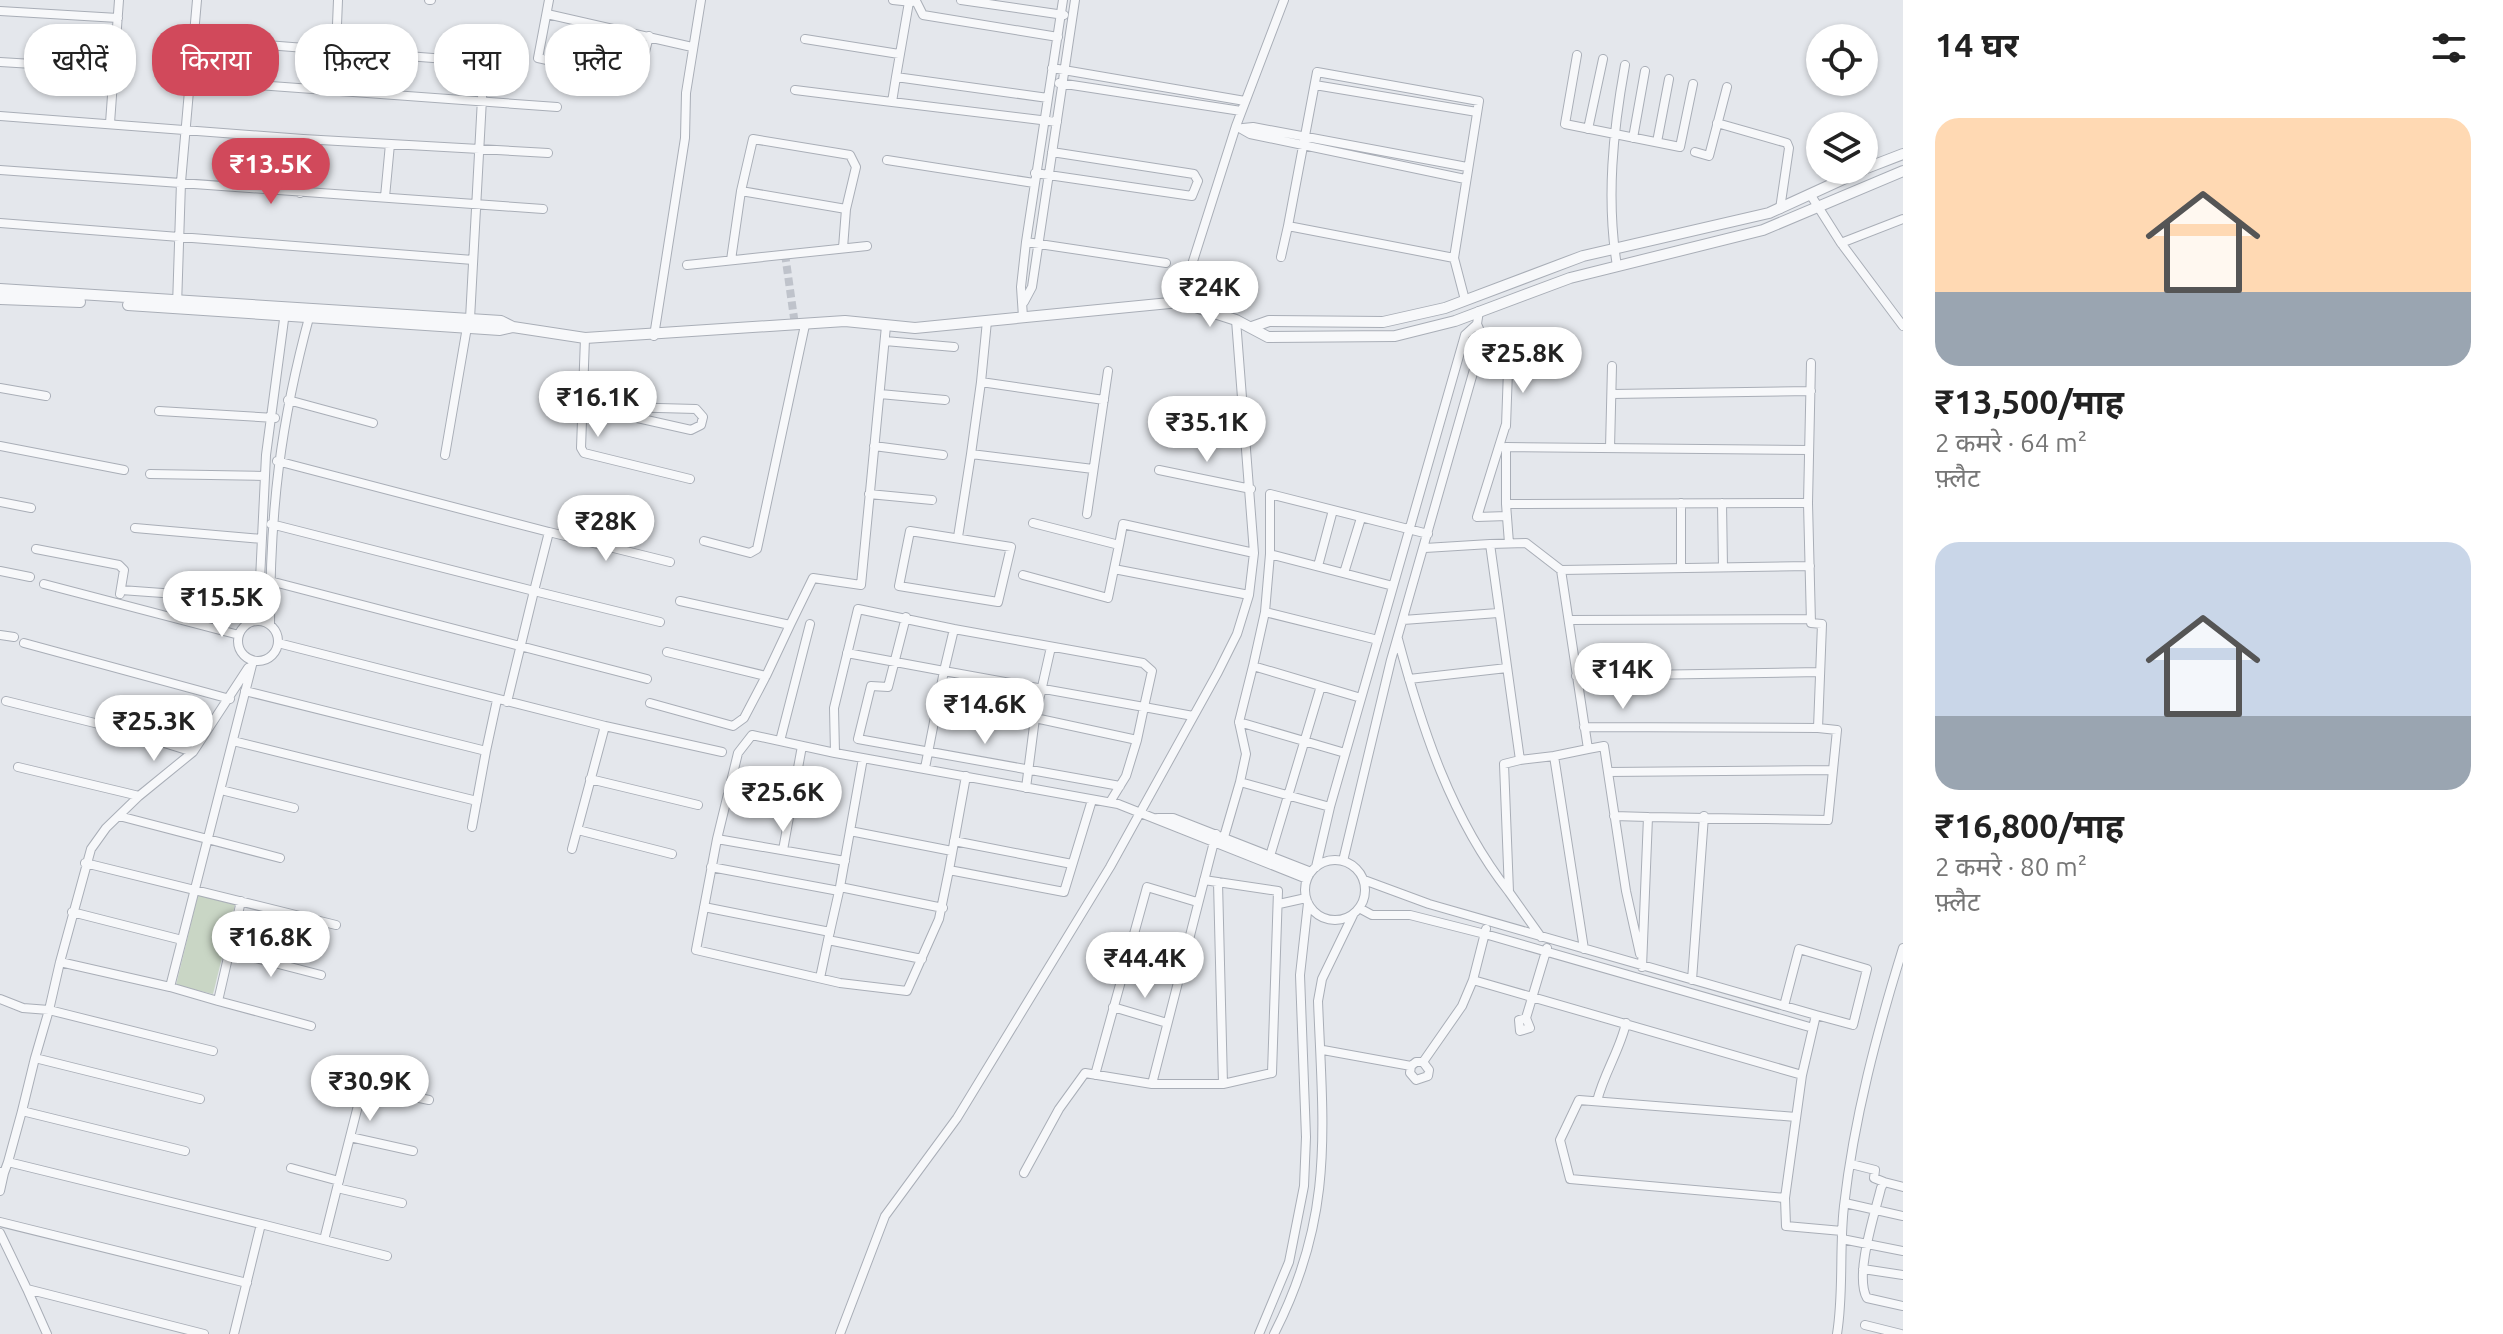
<!DOCTYPE html>
<html lang="hi">
<meta charset="utf-8">
<style>
body{margin:0;font-family:Ubuntu,"Noto Sans Devanagari",sans-serif;background:#f2f2f2;color:#222;height:100vh;display:flex;flex-direction:column;font-size:30px;white-space:nowrap}
*{box-sizing:border-box;margin:0}
p{font-size:26px;color:#767676}
.icon{flex:none;width:44px;height:44px;fill:none;stroke:currentColor;stroke-width:2;stroke-linecap:round;stroke-linejoin:round}
.map{position:relative;flex:1;overflow:hidden}
.panel{display:flex;flex-direction:column;background:#fff;width:600px}
.panel>*{flex:none}
.guide{position:absolute;left:24px;top:24px;width:760px;height:72px;display:flex;gap:16px}
.fabs{position:absolute;left:1806px;top:24px;display:grid;gap:16px}
.fabs a{display:grid;place-items:center;width:72px;height:72px;border-radius:50%;background:#fff;box-shadow:0 2px 6px #0004;font-size:40px}
.price{position:absolute;translate:-50% -68px;padding:0 18px;border-radius:28px;background:#fff;color:#222;font-size:26px;line-height:52px;filter:drop-shadow(0 2px 4px #0008)}
.price::after{content:'';position:absolute;left:50%;top:48px;width:24px;height:18px;margin-left:-12px;background:inherit;clip-path:polygon(0 0,100% 0,50% 100%)}
.price.on{background:#d1495b;color:#fff}
ul{padding:0;list-style:none}
li{display:grid;align-content:center;gap:16px;height:424px;padding:0 32px}
li span{display:grid;place-items:center;height:248px;border-radius:24px;color:#555}
li>.icon{margin-inline-start:auto}
span .icon{width:144px;height:144px;fill:#fffc;stroke-width:1}
li b{font-size:34px}
h2{display:flex;justify-content:space-between;align-items:center;height:96px;padding:0 32px;font-size:34px}
.chip{padding:0 28px;border-radius:32px;background:#fff;box-shadow:0 2px 6px #0004;font-size:28px;line-height:72px}
.chip.on{background:#d1495b;color:#fff}
main{display:flex;flex:1;min-height:0}
.map>svg:first-child{display:block}
.green{fill:#c9d6c5}
.lines{fill:none;stroke-linecap:round;stroke-linejoin:round}
.minor-tunnel{stroke:#bfc3cb;stroke-width:8;stroke-dasharray:8 4;stroke-linecap:butt}
.minor-casing{stroke:#a9aeb7;stroke-width:10}
.tertiary-casing{stroke:#a9aeb7;stroke-width:12}
.minor{stroke:#f7f8fa;stroke-width:8}
.tertiary{stroke:#f7f8fa;stroke-width:10}
</style>
<main>
<div class="map">
<svg width="1903" height="1334" viewBox="0 0 1903 1334">
<rect width="100%" height="100%" fill="#e4e7ec"/>
<!-- green -->
<path class="green" d="M 198,895 L 235,905 L 213,994 L 176,985 Z"/>
<g class="lines">
<!-- minor-tunnel -->
<path class="minor-tunnel" d="M 785,254 L 795,325"/>
<defs>
<path id="minor" d="M 429,0 L 431,0
M 549,0 L 538,58 L 633,79 L 639,76 L 649,36
M 893,0 L 912,2
M 961,0 L 1064,15
M 917,3 L 923,15 L 1058,37
M 0,11 L 118,18
M 547,14 L 692,47
M 191,39 L 484,62 L 470,319
M 805,39 L 899,54
M 336,49 L 338,0
M 1577,55 L 1565,124 L 1680,147 L 1693,84
M 0,62 L 114,69
M 1052,68 L 1245,101
M 896,77 L 909,2
M 188,80 L 557,107
M 1059,83 L 1241,111
M 1315,85 L 1477,112
M 795,90 L 892,102
M 1048,98 L 896,77 L 892,102 L 1057,122
M 0,116 L 303,139 L 548,153
M 110,123 L 119,0
M 1717,123 L 1787,143 L 1789,148 L 1780,209
M 1236,126 L 1250,134 L 1465,179
M 1243,128 L 1253,127 L 1467,167
M 1588,129 L 1603,59
M 1633,138 L 1645,71
M 1657,142 L 1669,79
M 1695,152 L 1709,156 L 1727,87
M 887,160 L 1034,183
M 0,170 L 543,209
M 1035,173 L 1192,196 L 1198,181 L 1194,174 L 1052,152
M 300,193 L 303,139
M 1810,194 L 1841,243 L 1903,326
M 385,197 L 390,144
M 0,223 L 473,260
M 1026,242 L 1166,263
M 1841,243 L 1903,219
M 843,248 L 846,209
M 1281,257 L 1288,226
M 1454,258 L 1479,101 L 1317,72 L 1288,226 L 1454,258 L 1465,300
M 731,260 L 741,191 L 846,209 L 856,167 L 850,155 L 753,139 L 741,191
M 687,265 L 867,246
M 1617,266 C 1606,199 1613,131 1625,65
M 1024,302 L 1032,287 L 1075,0
M 1180,302 L 1236,126 L 1284,0
M 177,306 L 181,182 L 197,0
M 1023,317 L 1021,287 L 1026,242 L 1063,0
M 1236,320 L 1254,553
M 654,336 L 685,138 L 686,93 L 701,0
M 585,338 L 581,448 L 584,453 L 690,479
M 885,341 L 954,347
M 981,382 L 987,321
M 0,388 L 46,396
M 880,394 L 945,400
M 1612,394 L 1811,391
M 288,400 L 373,423
M 584,406 L 696,409 L 703,417 L 701,425 L 691,430 Z
M 159,411 L 275,418
M 1506,424 L 1477,517 L 1507,516
M 1506,426 L 1509,342
M 0,446 L 124,470
M 874,446 L 943,455
M 1610,448 L 1612,366
M 971,454 L 981,382 L 1104,400
M 445,455 L 467,327
M 1159,470 L 1251,489
M 150,474 L 265,476
M 869,494 L 932,500
M 0,502 L 31,508
M 1722,503 L 1723,567
M 1506,504 L 1506,447 L 1809,450
M 1087,514 L 1108,371
M 1033,523 L 1119,545 L 1123,524 L 1254,553 L 1249,595
M 271,524 L 534,591 L 549,532 L 277,461
M 135,528 L 262,539
M 910,531 L 1011,547 L 998,602 L 899,586 Z
M 549,532 L 670,562
M 958,537 L 971,454 L 1093,469
M 704,541 L 750,553 L 757,549 L 805,325
M 1509,543 L 1506,504 L 1808,503
M 1490,544 L 1526,543 L 1561,570 L 1588,749 L 1554,756 L 1584,949
M 36,549 L 119,565 L 124,570 L 120,594
M 1318,566 L 1333,510
M 1681,568 L 1681,503
M 1114,569 L 1119,545
M 1561,570 L 1810,566
M 0,571 L 30,577
M 1344,573 L 1361,518
M 270,581 L 647,679
M 44,584 L 239,635
M 1393,586 L 1270,554 L 1270,494 L 1428,534
M 121,590 L 261,600
M 680,601 L 790,625 L 813,578 L 861,585 L 886,326
M 1265,612 L 1270,554
M 906,617 L 888,687 L 871,686 L 858,739 L 1120,786
M 1403,620 L 1498,613
M 1569,620 L 1811,619
M 258,621 L 266,455 L 285,312
M238 641a20 20 0 1 1 40 0a20 20 0 1 1-40 0Z
M 270,625 C 270,511 280,424 310,314
M 954,629 L 1143,663 L 1152,671 L 1144,707 L 944,671 L 954,629 L 858,609 L 834,708 L 835,753 L 1118,804 L 1307,879
M 0,635 L 14,637
M 1398,639 C 1422,729 1451,818 1509,892 L 1504,764 L 1520,760 L 1490,544 L 1425,548
M 24,643 L 230,699
M 278,643 L 605,726
M 667,652 L 766,676 L 790,625
M 847,653 L 944,671 L 925,768
M 1253,666 L 1239,722 L 1345,753
M 1576,676 L 1820,672
M 1409,679 L 1507,668
M 245,691 L 486,751 L 472,827
M 1361,698 L 1253,666 L 1265,612 L 1378,640
M 6,701 L 123,730 L 193,752
M 507,702 L 534,591 L 660,622
M 650,703 L 733,726 L 744,718 L 766,676
M 939,703 L 1035,718 L 1137,740 L 1144,707 L 1193,716
M 1239,722 L 1246,754 L 1240,782 L 1330,807
M 1584,727 L 1818,728 L 1822,624 L 1811,623 L 1808,503 L 1811,363
M 233,741 L 477,801
M 780,741 L 810,624
M 1588,749 L 1604,746 L 1626,891 L 1640,954
M 486,751 L 497,700
M 835,753 L 752,735 L 738,753 L 717,839 L 696,950 L 840,983 L 907,991 L 939,919 L 949,870
M 1520,760 L 1554,756
M 18,767 L 139,796 L 193,752 L 248,668
M 1608,772 L 1833,770
M 966,776 L 949,870 L 1064,892 L 1092,800
M 590,779 L 698,805
M 1026,788 L 1035,718 L 1051,647
M 221,790 L 294,808
M 1110,802 L 1126,776 L 1137,740
M 119,816 L 280,858
M 1614,816 L 1648,817
M 1158,818 L 1173,818 L 1311,872
M 578,830 L 672,854
M 850,831 L 952,851
M 1224,837 L 1240,782
M 717,839 L 845,861
M 954,841 L 1072,864
M 572,849 L 605,726 L 722,752
M 783,850 L 802,746
M 1270,856 L 1321,686
M1305 890a30 30 0 1 1 60 0a30 30 0 1 1-60 0Z
M 1343,861 L 1391,660 L 1483,338 L 1477,324
M 85,863 L 336,925
M 711,867 L 839,891
M 1316,867 L 1330,807 L 1465,335 L 1477,324 L 1479,311
M 1364,880 L 1429,904 L 1816,1015 L 1802,1075 L 1785,1198 L 1570,1179 L 1560,1140 L 1579,1100 L 1796,1117
M 1218,882 L 1223,1084
M 840,887 L 863,758
M 1509,892 L 1541,937
M 241,901 L 218,1001 L 311,1026
M 1279,904 L 1306,898
M 704,907 L 830,932
M 1359,908 L 1372,915 L 1410,915 L 1485,934 L 1813,1028
M 72,912 L 182,940
M 1486,929 L 1473,980 L 1802,1075
M 828,940 L 840,887 L 943,908
M 1130,946 L 1182,963
M 228,951 L 321,975
M 60,962 L 91,849 L 106,828 L 139,796
M 1642,967 L 1648,817 L 1828,820 L 1837,730 L 1818,728
M 820,978 L 828,940 L 922,959
M 1692,980 L 1704,816
M 170,987 L 218,1001
M 0,999 L 23,1008 L 49,1010 L 60,962 L 170,987 L 253,661
M 1784,1006 L 1799,949 L 1867,969 L 1853,1025 L 1816,1015
M 1113,1007 L 1167,1023
M 1526,1018 L 1519,1020 L 1520,1031 L 1530,1028 L 1526,1018 L 1547,948
M 1323,1050 L 1411,1066
M 35,1058 L 49,1010 L 213,1051
M 1423,1062 L 1416,1062 L 1411,1066 L 1410,1073 L 1416,1080 L 1428,1076 L 1429,1070 L 1423,1062 L 1462,1006 L 1473,980
M 1095,1075 L 1147,887 L 1197,902
M 1152,1084 L 1223,1084 L 1272,1073 L 1278,891 L 1204,880
M 1597,1101 C 1604,1073 1620,1050 1626,1023
M 22,1111 L 35,1058 L 200,1099
M 350,1137 L 413,1151
M 8,1162 L 22,1111 L 185,1151
M 1851,1164 L 1875,1170 L 1874,1178 L 1884,1182
M 291,1168 L 339,1181
M 0,1172 L 4,1173 L 8,1162 L 261,1224 L 234,1334
M 1024,1173 L 1059,1109 L 1085,1073 L 1152,1084 L 1216,834
M 1903,1187 L 1884,1182 L 1881,1188 C 1875,1213 1854,1276 1867,1298 L 1903,1306
M 337,1188 L 363,1086 L 429,1100
M 0,1191 L 4,1173
M 1785,1198 L 1786,1226 L 1842,1231
M 1845,1203 L 1903,1216
M 0,1222 L 247,1283
M 261,1224 L 387,1256
M 0,1233 L 27,1289 L 204,1334
M 1842,1239 L 1903,1251
M 324,1240 L 337,1188 L 402,1203
M 1863,1269 L 1903,1275
M 27,1289 L 47,1334
M 1865,1325 L 1901,1334
M 840,1334 L 885,1216 L 957,1118 L 1110,867 L 1218,672 L 1237,634 L 1249,595 L 1114,569 L 1108,598 L 1023,575
M 1259,1334 L 1289,1262 L 1304,1186 L 1306,1137 L 1300,975 L 1308,903
M 1274,1334 C 1335,1215 1323,1129 1318,1001 L 1322,979 L 1353,915
M 1837,1334 C 1844,1291 1839,1249 1844,1206 C 1854,1118 1877,1032 1903,948"/>
<path id="tertiary" d="M 1864,169 L 1903,154
M 0,289 L 501,321 L 513,327 L 585,338 L 845,321 L 915,328 L 1180,302 L 1236,320 L 1268,337 L 1395,336 L 1455,321 L 1570,278 L 1763,230 L 1903,171
M 0,299 L 80,302
M 128,305 L 500,330 L 513,327
M 1252,327 L 1269,321 L 1383,322 L 1445,308 L 1583,256 L 1769,213 L 1863,170"/>
</defs>
<!-- minor casing -->
<use href="#minor" class="minor-casing"/>
<!-- tertiary casing -->
<use href="#tertiary" class="tertiary-casing"/>
<!-- minor -->
<use href="#minor" class="minor"/>
<!-- tertiary -->
<use href="#tertiary" class="tertiary"/>
</g>
</svg>
<div class="fabs">
<a><svg class="icon" aria-label="locate" viewBox="0 0 24 24"><circle cx="12" cy="12" r="6"/><path d="M12 2v4M12 18v4M2 12h4M18 12h4"/></svg></a>
<a><svg class="icon" aria-label="layers" viewBox="0 0 24 24"><path d="M12 4l9 5-9 5-9-5zM3 14l9 5 9-5"/></svg></a>
</div>
<b class="price on" style="left:271px;top:206px">₹13.5K</b>
<b class="price" style="left:1210px;top:329px">₹24K</b>
<b class="price" style="left:1523px;top:395px">₹25.8K</b>
<b class="price" style="left:598px;top:439px">₹16.1K</b>
<b class="price" style="left:1207px;top:464px">₹35.1K</b>
<b class="price" style="left:606px;top:563px">₹28K</b>
<b class="price" style="left:222px;top:639px">₹15.5K</b>
<b class="price" style="left:1623px;top:711px">₹14K</b>
<b class="price" style="left:985px;top:746px">₹14.6K</b>
<b class="price" style="left:154px;top:763px">₹25.3K</b>
<b class="price" style="left:783px;top:834px">₹25.6K</b>
<b class="price" style="left:271px;top:979px">₹16.8K</b>
<b class="price" style="left:1145px;top:1000px">₹44.4K</b>
<b class="price" style="left:370px;top:1123px">₹30.9K</b>
<div class="guide">
<a class="chip">खरीदें</a>
<a class="chip on">किराया</a>
<a class="chip">फ़िल्टर</a>
<a class="chip">नया</a>
<a class="chip">फ़्लैट</a>
</div>
</div>
<section class="panel">
<h2>14 घर<svg class="icon" aria-label="filters" viewBox="0 0 24 24"><path d="M4 7h16M4 17h16"/><circle cx="9" cy="7" r="2"/><circle cx="15" cy="17" r="2"/></svg></h2>
<ul>
<li><span style="background:linear-gradient(#ffd9b3 70%,#9aa5b1 0)"><svg class="icon" aria-label="home" viewBox="0 0 24 24"><path d="M3 11l9-7 9 7M6 9v11h12V9"/></svg></span><div><b>₹13,500/माह</b><p>2 कमरे · 64 m²</p><p>फ़्लैट</p></div></li>
<li><span style="background:linear-gradient(#c9d6e8 70%,#9aa5b1 0)"><svg class="icon" aria-label="home" viewBox="0 0 24 24"><path d="M3 11l9-7 9 7M6 9v11h12V9"/></svg></span><div><b>₹16,800/माह</b><p>2 कमरे · 80 m²</p><p>फ़्लैट</p></div></li>
</ul>
</section>
</main>
